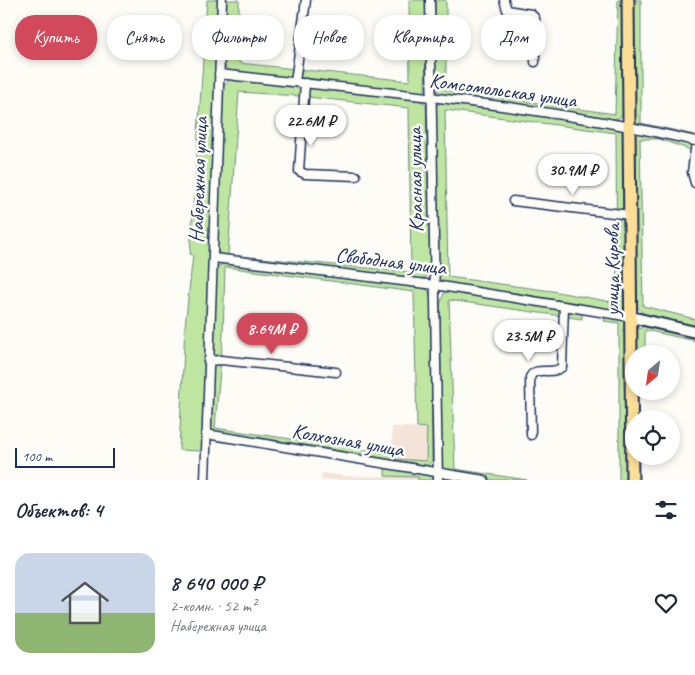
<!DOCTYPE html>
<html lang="ru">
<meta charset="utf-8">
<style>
body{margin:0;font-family:Caveat,sans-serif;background:#f2f2f3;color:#1f2937;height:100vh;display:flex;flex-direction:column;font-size:19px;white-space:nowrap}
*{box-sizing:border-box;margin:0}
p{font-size:16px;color:#747a83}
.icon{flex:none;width:28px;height:28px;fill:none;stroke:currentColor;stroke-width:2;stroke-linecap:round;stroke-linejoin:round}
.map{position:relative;height:480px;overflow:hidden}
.sheet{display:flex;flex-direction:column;background:#fff;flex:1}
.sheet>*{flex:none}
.guide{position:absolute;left:15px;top:15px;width:665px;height:45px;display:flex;gap:10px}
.needle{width:32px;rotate:209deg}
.tools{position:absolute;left:625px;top:345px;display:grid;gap:10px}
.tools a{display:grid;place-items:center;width:55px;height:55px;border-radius:50%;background:#fff;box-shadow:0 2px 8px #0003;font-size:25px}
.scale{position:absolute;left:15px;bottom:12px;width:100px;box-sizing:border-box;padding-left:5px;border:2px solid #1b2f5e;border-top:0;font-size:14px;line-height:18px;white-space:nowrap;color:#1b2f5e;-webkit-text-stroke:4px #fdfcf7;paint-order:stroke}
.price{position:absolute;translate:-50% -42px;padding:0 11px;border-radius:18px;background:#fff;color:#222;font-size:16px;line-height:32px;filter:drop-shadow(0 1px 2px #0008)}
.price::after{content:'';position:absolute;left:50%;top:30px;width:15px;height:11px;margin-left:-8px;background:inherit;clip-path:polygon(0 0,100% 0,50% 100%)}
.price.current{background:#d1495b;color:#fff}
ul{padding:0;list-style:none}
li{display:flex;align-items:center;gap:15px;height:125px;padding:0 15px}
li span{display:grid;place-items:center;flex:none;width:140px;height:100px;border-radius:15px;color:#555}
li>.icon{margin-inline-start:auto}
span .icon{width:60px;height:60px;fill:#fffc;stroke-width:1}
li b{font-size:21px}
h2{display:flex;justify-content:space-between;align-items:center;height:60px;padding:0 15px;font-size:21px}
.pill{padding:0 18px;border-radius:20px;background:#fff;box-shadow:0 2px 8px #0003;font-size:18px;line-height:45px}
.pill.current{background:#d1495b;color:#fff}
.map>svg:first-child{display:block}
.built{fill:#f3e3d8}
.green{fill:#bfe6a1;stroke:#6d8a80;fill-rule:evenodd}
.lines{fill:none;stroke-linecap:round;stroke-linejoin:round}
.street-casing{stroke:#1b2f5e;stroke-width:11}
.secondary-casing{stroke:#1b2f5e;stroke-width:14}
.primary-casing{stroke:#1b2f5e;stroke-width:15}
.street{stroke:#fdfcf7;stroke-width:8}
.secondary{stroke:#fdfcf7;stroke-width:10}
.primary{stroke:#fcde96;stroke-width:11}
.labels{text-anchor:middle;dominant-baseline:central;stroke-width:5;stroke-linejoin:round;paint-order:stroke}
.street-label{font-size:21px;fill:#1b2f5e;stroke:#fdfcf7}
</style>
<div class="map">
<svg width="695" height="480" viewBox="0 0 695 480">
<rect width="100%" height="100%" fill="#fdfcf7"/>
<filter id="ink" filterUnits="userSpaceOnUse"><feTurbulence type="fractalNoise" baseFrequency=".02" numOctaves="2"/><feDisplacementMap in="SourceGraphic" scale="10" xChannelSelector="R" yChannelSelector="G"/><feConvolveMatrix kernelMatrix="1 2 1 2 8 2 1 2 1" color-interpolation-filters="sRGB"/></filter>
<g filter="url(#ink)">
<!-- built -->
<path class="built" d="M 392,427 L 427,428 L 426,461 L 394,459 L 395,455 L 392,454 Z
M 322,473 L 346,476 L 418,477 L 418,480 L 321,480 Z"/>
<!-- green -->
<path class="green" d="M 207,0 L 219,0 L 202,451 L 179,450 L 185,326 L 193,255 L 190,254 Z
M 225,0 L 239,0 L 239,63 L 410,81 L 409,0 L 427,0 L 425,91 C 403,99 332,79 304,78 C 288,78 235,79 226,68 C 218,58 224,14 225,0 Z
M 435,0 L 446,0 L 446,90 L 615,114 L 618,0 L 624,0 L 623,113 L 619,118 L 614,119 L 445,96 L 435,89 Z
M 633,0 L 641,0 L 641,123 L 695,135 L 695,139 L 633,123 Z
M 230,79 L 419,100 L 426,104 L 430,275 L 419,280 L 227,257 L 220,254 L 216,247 L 222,87 ZM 239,92 L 298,96 L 409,108 L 411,272 L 228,255 Z
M 443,102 L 619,127 L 625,135 L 625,309 L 608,311 L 443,284 L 439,279 L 435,110 L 437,105 ZM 445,110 L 616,133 L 617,303 L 552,291 L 448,277 Z
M 637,132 L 690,144 L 692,147 L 691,150 L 659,139 L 640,139 L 643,306 L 695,319 L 695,329 L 645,316 L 635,304 L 633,137 Z
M 223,264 L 424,287 L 429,292 L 431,300 L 432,461 L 427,466 L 412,465 L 209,430 L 216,267 ZM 225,267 L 414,292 L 417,427 L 427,428 L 426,461 L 395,459 L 395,454 L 215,428 L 223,336 Z
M 445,290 L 582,313 L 582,319 L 449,300 L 455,469 L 527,480 L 495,480 L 442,471 L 440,305 Z
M 604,317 L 626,320 L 627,480 L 619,480 L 619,323 L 604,321 Z
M 647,324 L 695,336 L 695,341 L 645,330 L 645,354 L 637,354 L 637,330 Z
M 385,467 L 430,475 L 434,480 L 418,480 L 418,477 L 385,476 Z"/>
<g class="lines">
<defs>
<path id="street" d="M 430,0 L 438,480
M 504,0 L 507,10 L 531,14 L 535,18 L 535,62
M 219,74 C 378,92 539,104 695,141
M 295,82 L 306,0
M 305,83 L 299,171 L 305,174 L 356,176
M 695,150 L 692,172 L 695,183
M 513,201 L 630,215
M 214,258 L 435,285 L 631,317
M 208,361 L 221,360 L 336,372
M 206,434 L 484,480
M 531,435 L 530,377 C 537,365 552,376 562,367 L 564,306
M 205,480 L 222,0"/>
<path id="secondary" d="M 631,317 L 695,332"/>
<path id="primary" d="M 628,0 L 632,480"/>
</defs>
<!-- street casing -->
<use href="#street" class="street-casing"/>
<!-- secondary casing -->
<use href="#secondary" class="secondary-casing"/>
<!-- primary casing -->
<use href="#primary" class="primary-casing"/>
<!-- street -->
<use href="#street" class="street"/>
<!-- secondary -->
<use href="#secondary" class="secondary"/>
<!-- primary -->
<use href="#primary" class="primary"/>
</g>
</g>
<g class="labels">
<!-- street labels -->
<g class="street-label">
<text transform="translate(503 90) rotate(8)">Комсомольская улица</text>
<text transform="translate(198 180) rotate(-88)">Набережная улица</text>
<text transform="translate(415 180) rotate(-91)">Красная улица</text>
<text transform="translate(391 261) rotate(7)">Свободная улица</text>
<text transform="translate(612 270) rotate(-90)">улица Кирова</text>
<text transform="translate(348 440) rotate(10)">Колхозная улица</text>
</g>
</g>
</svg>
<div class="tools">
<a><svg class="needle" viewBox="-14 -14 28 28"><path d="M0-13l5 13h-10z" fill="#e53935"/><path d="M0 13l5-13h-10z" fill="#747a83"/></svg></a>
<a><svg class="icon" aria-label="locate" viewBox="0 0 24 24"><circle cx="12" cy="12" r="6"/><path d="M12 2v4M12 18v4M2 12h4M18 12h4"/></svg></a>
</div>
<div class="scale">100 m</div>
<b class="price" style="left:311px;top:147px">22.6M ₽</b>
<b class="price" style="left:573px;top:196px">30.9M ₽</b>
<b class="price current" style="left:272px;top:355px">8.64M ₽</b>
<b class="price" style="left:529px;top:362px">23.5M ₽</b>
<div class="guide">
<a class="pill current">Купить</a>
<a class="pill">Снять</a>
<a class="pill">Фильтры</a>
<a class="pill">Новое</a>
<a class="pill">Квартира</a>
<a class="pill">Дом</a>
</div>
</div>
<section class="sheet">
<h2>Объектов: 4<svg class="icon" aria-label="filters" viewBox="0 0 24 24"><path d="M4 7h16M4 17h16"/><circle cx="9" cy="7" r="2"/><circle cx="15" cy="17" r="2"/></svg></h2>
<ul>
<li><span style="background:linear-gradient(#c9d6e8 60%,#8fb573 0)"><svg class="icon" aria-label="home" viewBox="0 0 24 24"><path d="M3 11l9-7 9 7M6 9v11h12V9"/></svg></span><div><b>8 640 000 ₽</b><p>2-комн. · 52 m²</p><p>Набережная улица</p></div><svg class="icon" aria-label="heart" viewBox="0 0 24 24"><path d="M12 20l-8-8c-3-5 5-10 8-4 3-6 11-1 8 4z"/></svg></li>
</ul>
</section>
